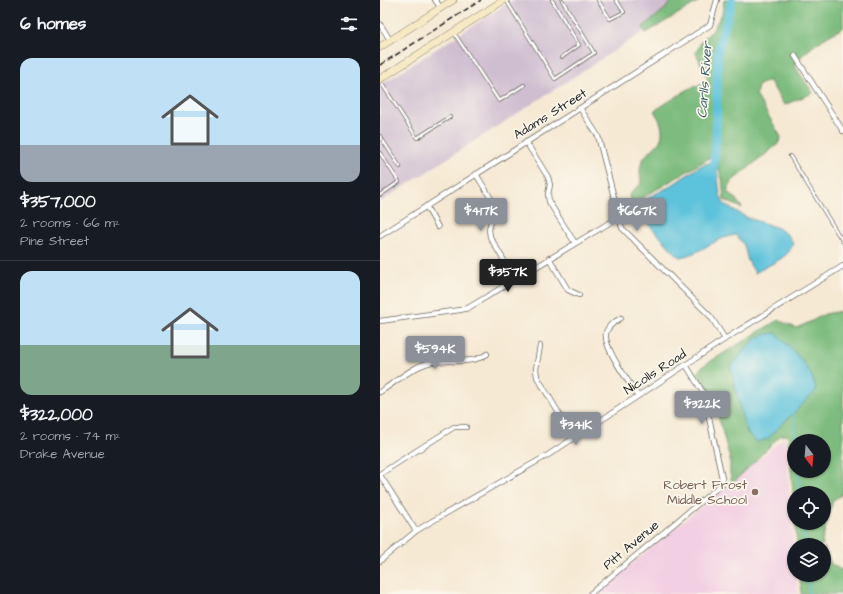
<!DOCTYPE html>
<meta charset="utf-8">
<style>
body{margin:0;font-family:"Architects Daughter",sans-serif;background:#20242c;color:#f1f3f6;height:100vh;display:flex;flex-direction:column;font-size:15px;white-space:nowrap}
*{box-sizing:border-box;margin:0}
p{font-size:13px;color:#9ea1a6}
.icon{flex:none;width:22px;height:22px;fill:none;stroke:currentColor;stroke-width:2;stroke-linecap:round;stroke-linejoin:round}
.map{position:relative;flex:1;overflow:hidden}
.sheet{display:flex;flex-direction:column;background:#171b24;width:380px}
.sheet>*{flex:none}
.needle{width:26px;rotate:164deg}
.controls{position:absolute;left:407px;top:434px;display:grid;gap:8px}
.controls a{display:grid;place-items:center;width:44px;height:44px;border-radius:50%;background:#171b24;box-shadow:0 1px 3px #0004;font-size:20px}
.price{position:absolute;translate:-50% -34px;padding:0 9px;border-radius:4px;background:#8c9099;color:#fff;font-size:13px;line-height:26px;filter:drop-shadow(0 1px 2px #0008)}
.price::after{content:'';position:absolute;left:50%;top:24px;width:12px;height:9px;margin-left:-6px;background:inherit;clip-path:polygon(0 0,100% 0,50% 100%)}
.price.selected{background:#222;color:#fff}
ul{padding:0;list-style:none}
li{display:grid;align-content:center;gap:8px;height:212px;padding:0 20px}
li+li{border-top:1px solid #363941}
li span{display:grid;place-items:center;height:124px;border-radius:12px;color:#555}
li>.icon{margin-inline-start:auto}
span .icon{width:72px;height:72px;fill:#fffc;stroke-width:1}
li b{font-size:17px}
h2{display:flex;justify-content:space-between;align-items:center;height:48px;padding:0 20px;font-size:17px}
main{display:flex;flex:1;min-height:0}
.map>svg:first-child{display:block}
.built{fill:#f2cfe2}
.industrial{fill:#cfbdd0}
.forest{fill:#7dbc7e;stroke:#4c6c4d;fill-rule:evenodd}
.water{fill:#5dc2db;stroke:#3c6f7c}
.lines{fill:none;stroke-linecap:round;stroke-linejoin:round}
.stream{stroke:#5dc2db;stroke-width:1.5}
.river{stroke:#5dc2db;stroke-width:9}
.lane-casing{stroke:#68645c;stroke-width:4}
.street-casing{stroke:#68645c;stroke-width:6}
.secondary-casing{stroke:#68645c;stroke-width:8}
.lane{stroke:#fff;stroke-width:2.5}
.street{stroke:#fff;stroke-width:4.5}
.secondary{stroke:#f6e9c3;stroke-width:7}
.rail{stroke:#1c1c1c;stroke-width:1.5;stroke-dasharray:6 3;stroke-linecap:butt}
.education-dot{fill:#8d6e63;stroke:#fbf7ec;stroke-width:1.5}
.labels{text-anchor:middle;dominant-baseline:central;stroke-width:3.5;stroke-linejoin:round;paint-order:stroke}
.street-label{font-size:13px;fill:#1c1c1c;stroke:#fbf7ec}
.education-label{font-size:13px;fill:#785e54;stroke:#fbf7ec;text-anchor:end}
.water-label{font-size:14px;font-style:italic;fill:#365e68;stroke:#fbf7ec}
</style>
<main>
<section class="sheet">
<h2>6 homes<svg class="icon" aria-label="filters" viewBox="0 0 24 24"><path d="M4 7h16M4 17h16"/><circle cx="9" cy="7" r="2"/><circle cx="15" cy="17" r="2"/></svg></h2>
<ul>
<li><span style="background:linear-gradient(#bfe0f5 70%,#9aa5b1 0)"><svg class="icon" aria-label="home" viewBox="0 0 24 24"><path d="M3 11l9-7 9 7M6 9v11h12V9"/></svg></span><div><b>$357,000</b><p>2 rooms · 66 m²</p><p>Pine Street</p></div></li>
<li><span style="background:linear-gradient(#bfe0f5 60%,#7fa58c 0)"><svg class="icon" aria-label="home" viewBox="0 0 24 24"><path d="M3 11l9-7 9 7M6 9v11h12V9"/></svg></span><div><b>$322,000</b><p>2 rooms · 74 m²</p><p>Drake Avenue</p></div></li>
</ul>
</section>
<div class="map">
<svg width="463" height="594" viewBox="0 0 463 594">
<rect width="100%" height="100%" fill="#fbf7ec"/>
<filter id="ink" filterUnits="userSpaceOnUse"><feTurbulence type="fractalNoise" baseFrequency=".025" numOctaves="2"/><feDisplacementMap in="SourceGraphic" scale="8" xChannelSelector="R" yChannelSelector="G"/><feConvolveMatrix kernelMatrix="1 2 1 2 8 2 1 2 1" color-interpolation-filters="sRGB"/></filter>
<filter id="wash" filterUnits="userSpaceOnUse"><feTurbulence type="fractalNoise" baseFrequency=".012" numOctaves="4" result="noise"/><feDisplacementMap in="SourceGraphic" scale="16" xChannelSelector="R" yChannelSelector="G"/><feGaussianBlur stdDeviation="0.9" result="paint"/><feColorMatrix in="noise" values="0 0 0 0 0 0 0 0 0 0 0 0 0 0 0 0 0 1.4 0 .05"/><feComposite in="paint" operator="in"/></filter>
<g filter="url(#wash)">
<rect width="100%" height="100%" fill="#f6e9d4"/>
<!-- built -->
<path class="built" d="M 405,437 L 414,546 L 414,575 L 416,575 L 418,594 L 215,594 Z"/>
<!-- industrial -->
<path class="industrial" d="M 133,0 L 313,0 L 0,202 L 0,85 Z"/>
<!-- forest -->
<path class="forest" d="M 293,0 L 321,0 L 266,33 L 263,27 L 284,10 Z
M 344,0 L 463,0 L 463,28 C 445,37 426,49 414,65 L 433,93 L 404,105 L 389,80 L 378,86 L 376,95 L 401,137 L 398,144 L 351,182 L 347,192 L 355,198 L 362,208 L 344,200 L 342,178 L 336,161 L 337,156 L 331,157 L 264,197 L 255,207 L 253,219 L 249,194 L 261,184 C 261,178 259,171 261,165 C 264,150 283,148 282,131 C 281,121 279,119 274,111 L 310,88 L 323,84 L 328,79 L 316,53 L 322,40 L 332,31 L 342,14 Z
M 461,311 L 463,311 L 463,494 L 453,500 L 442,541 L 443,545 L 417,545 L 415,523 L 444,523 L 444,493 L 414,493 L 414,505 L 408,435 L 401,435 L 352,484 L 350,473 L 350,459 L 333,397 L 317,372 L 323,366 L 398,320 L 416,328 L 428,323 L 445,314 ZM 414,441 L 444,441 L 444,471 L 414,471 Z
M 444,547 L 451,564 L 461,570 L 463,569 L 463,594 L 421,594 L 420,575 L 444,575 Z"/>
<!-- water -->
<path class="water" d="M 334,162 L 337,168 L 340,195 L 344,204 L 366,217 L 398,228 L 408,235 L 413,243 C 410,259 386,265 375,273 L 368,261 L 364,245 L 356,235 C 335,237 320,255 299,257 L 269,225 L 259,211 L 262,202 L 273,195 L 289,187 L 322,165 Z
M 396,333 C 410,348 435,370 436,391 L 397,429 L 388,439 L 377,442 L 368,434 L 363,420 L 350,366 C 366,351 371,334 396,333 Z"/>
<g class="lines">
<!-- stream -->
<path class="stream" d="M 413,413 L 416,441
M 419,471 L 420,493
M 423,523 L 425,545
M 428,575 L 429,594"/>
<!-- river -->
<path class="river" d="M 333,175 L 336,139 L 338,51 L 352,0"/>
</g>
</g>
<g filter="url(#ink)">
<g class="lines">
<defs>
<path id="lane" d="M 126,0 L 175,79 L 214,53 L 182,0
M 172,0 L 199,45 L 182,57
M 218,0 L 230,19 L 244,12 L 236,0
M 74,33 L 119,101 L 144,85
M 0,81 L 37,138 L 70,117
M 0,136 L 20,167
M 0,153 L 19,182 L 0,195
M 410,156 L 463,242"/>
<path id="street" d="M 55,0 L 61,8
M 0,24 L 10,40
M 415,56 L 463,131
M 200,108 L 218,136 L 242,228 L 331,317 L 345,339
M 146,142 L 168,177 L 170,185 L 168,194 L 169,202 L 195,243
M 96,174 L 113,202 L 114,210 L 109,229 L 110,237 L 135,279
M 46,206 L 58,227
M 0,236 L 330,25 L 337,0
M 169,258 L 188,290 L 199,295
M 241,318 C 236,321 228,325 226,333 C 223,348 250,383 258,396
M 0,321 L 80,310 L 88,308 L 239,217
M 160,346 L 156,369 L 157,377 L 194,438
M 0,392 C 14,383 32,367 48,363 C 67,358 90,366 107,354
M 0,474 L 74,427 L 86,427
M 0,475 L 36,531
M 0,561 L 36,531 L 49,523 L 168,455 L 345,339 L 463,266
M 210,594 L 343,483 L 324,394 L 306,365"/>
<path id="secondary" d="M 0,47 L 73,0
M 0,79 L 124,0"/>
</defs>
<!-- lane casing -->
<use href="#lane" class="lane-casing"/>
<!-- street casing -->
<use href="#street" class="street-casing"/>
<!-- secondary casing -->
<use href="#secondary" class="secondary-casing"/>
<!-- lane -->
<use href="#lane" class="lane"/>
<!-- street -->
<use href="#street" class="street"/>
<!-- secondary -->
<use href="#secondary" class="secondary"/>
<!-- rail -->
<path class="rail" d="M 0,65 L 101,0"/>
</g>
</g>
<!-- markers -->
<circle class="education-dot" cx="375" cy="492" r="4"/>
<g class="labels">
<!-- street labels -->
<g class="street-label">
<text transform="translate(170 114) rotate(-32)">Adams Street</text>
<text transform="translate(275 372) rotate(-33)">Nicolls Road</text>
<text transform="translate(251 545) rotate(-40)">Pitt Avenue</text>
</g>
<!-- education labels -->
<g class="education-label">
<text x="367" y="485">Robert Frost<tspan x="367" dy="15">Middle School</tspan></text>
</g>
<!-- water labels -->
<g class="water-label">
<text transform="translate(325 80) rotate(-86)">Carlls River</text>
</g>
</g>
</svg>
<div class="controls">
<a><svg class="needle" viewBox="-14 -14 28 28"><path d="M0-13l5 13h-10z" fill="#e53935"/><path d="M0 13l5-13h-10z" fill="#9ea1a6"/></svg></a>
<a><svg class="icon" aria-label="locate" viewBox="0 0 24 24"><circle cx="12" cy="12" r="6"/><path d="M12 2v4M12 18v4M2 12h4M18 12h4"/></svg></a>
<a><svg class="icon" aria-label="layers" viewBox="0 0 24 24"><path d="M12 4l9 5-9 5-9-5zM3 14l9 5 9-5"/></svg></a>
</div>
<b class="price" style="left:101px;top:232px">$417K</b>
<b class="price" style="left:257px;top:232px">$667K</b>
<b class="price selected" style="left:128px;top:293px">$357K</b>
<b class="price" style="left:55px;top:370px">$594K</b>
<b class="price" style="left:322px;top:425px">$322K</b>
<b class="price" style="left:196px;top:446px">$341K</b>
</div>
</main>
